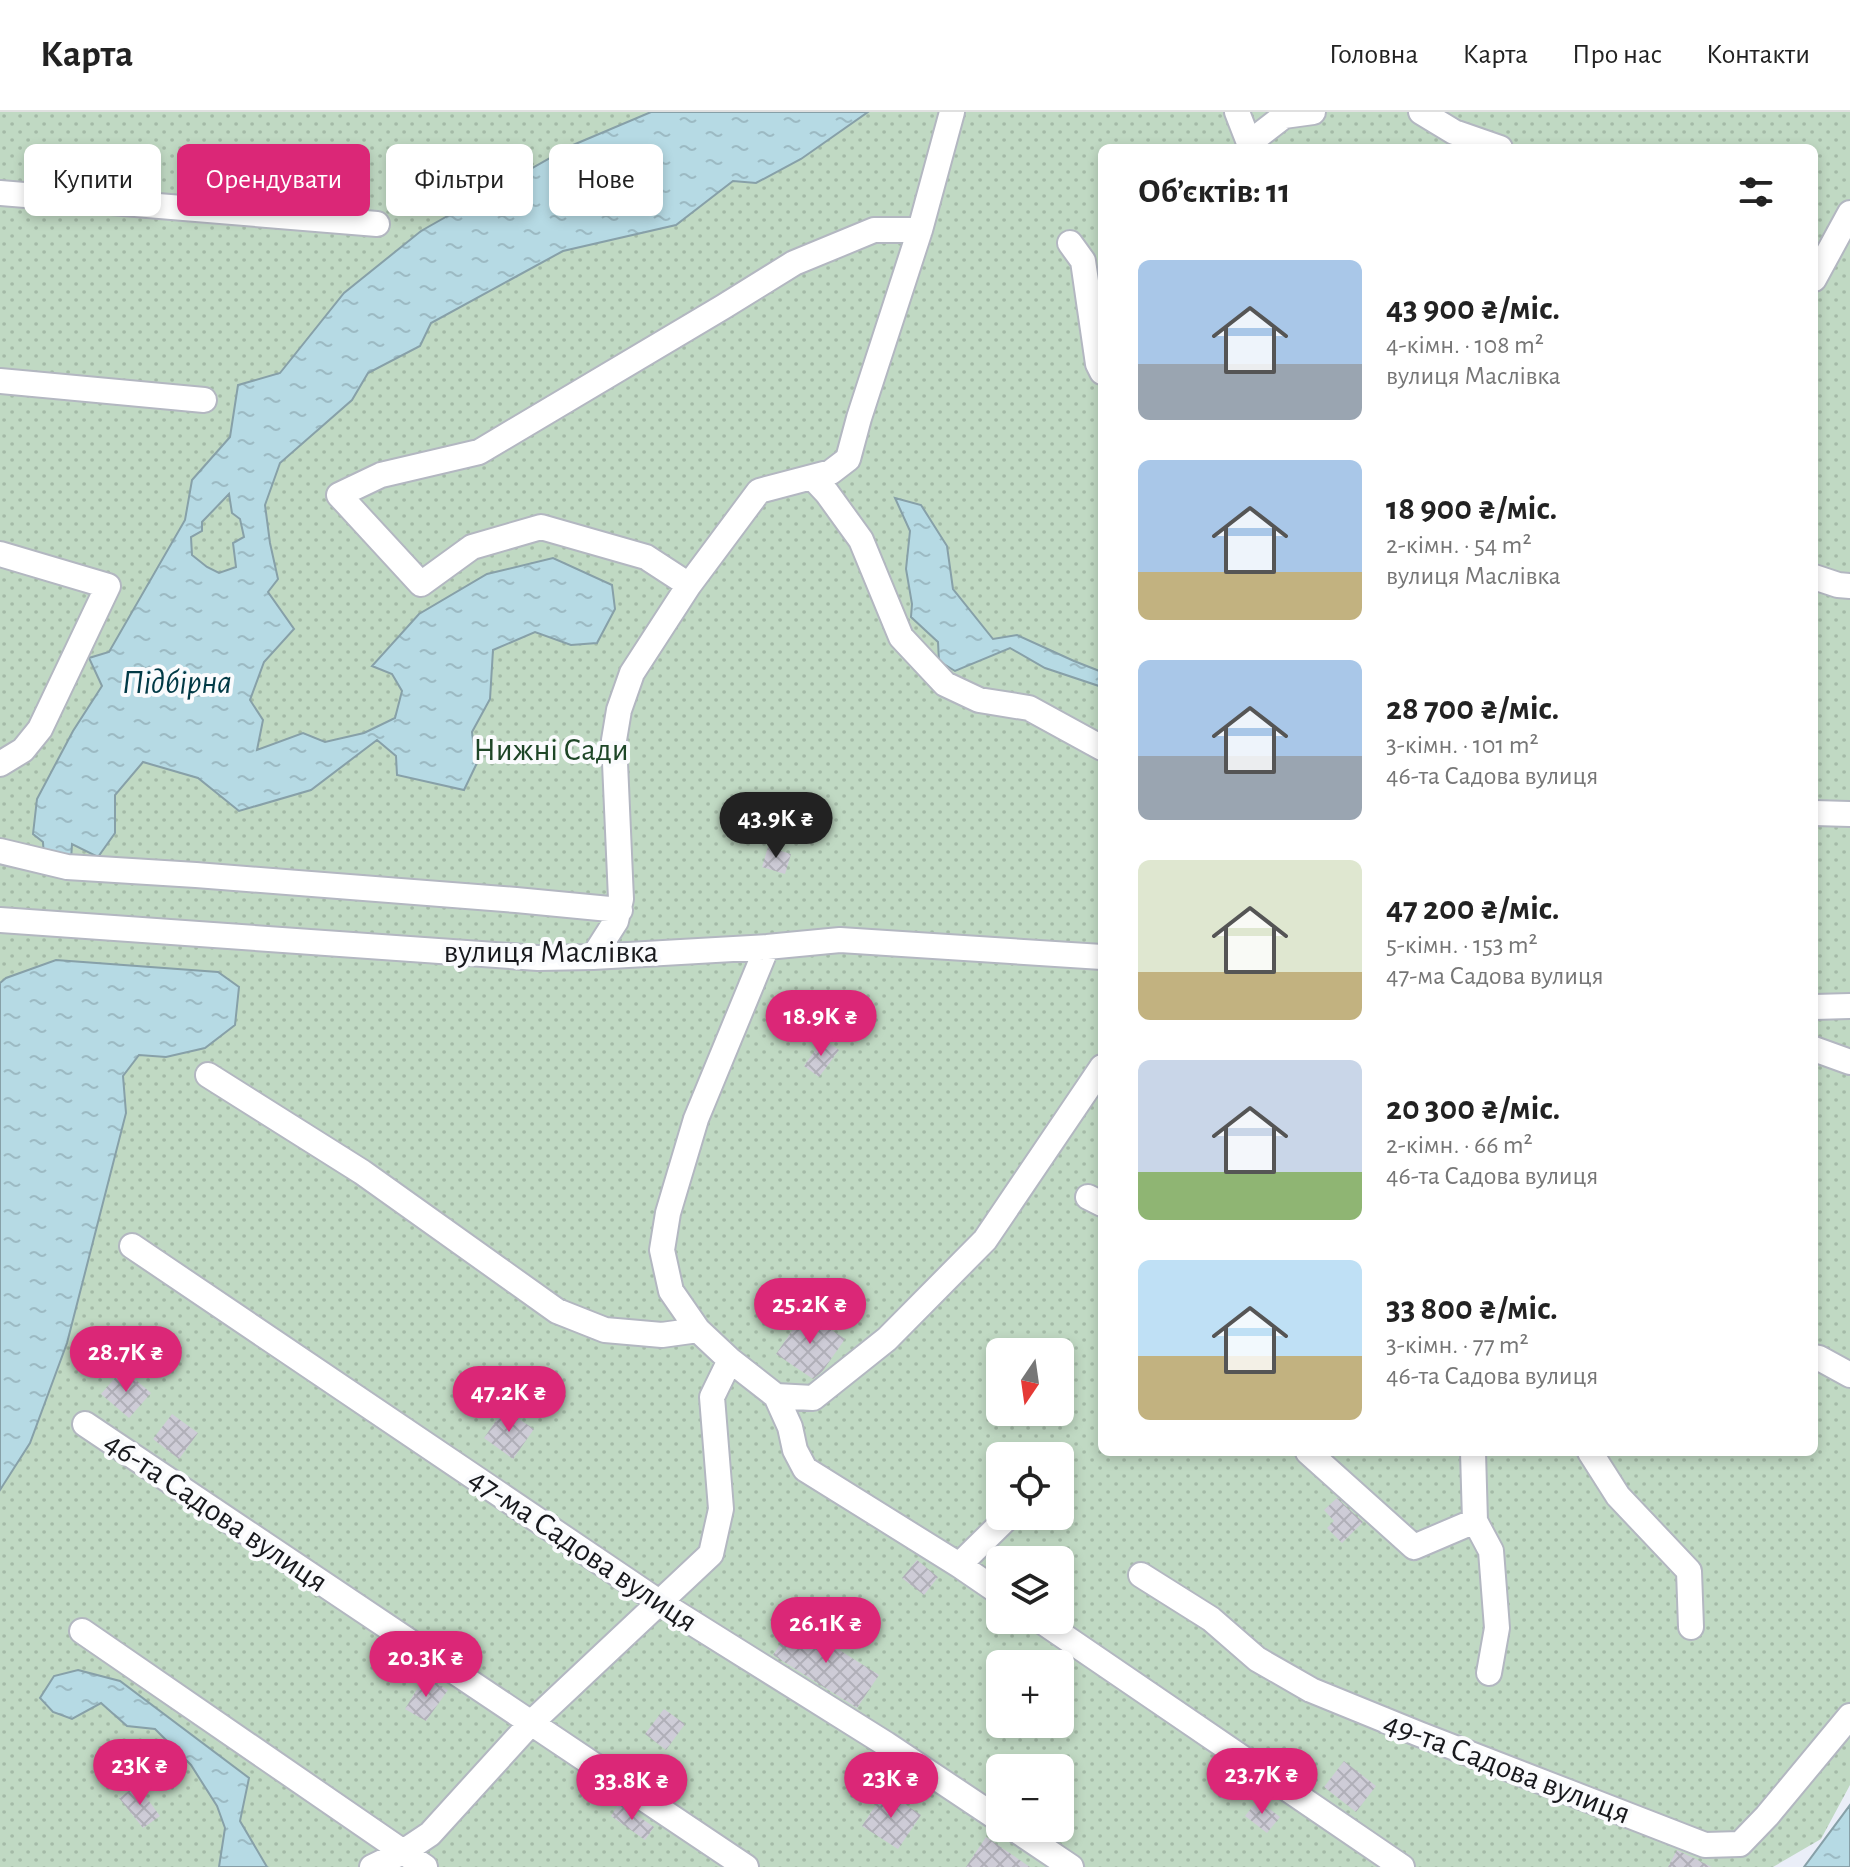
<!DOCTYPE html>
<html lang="uk">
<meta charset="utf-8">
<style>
body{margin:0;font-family:"Alegreya Sans",sans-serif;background:#f2f2f2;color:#222;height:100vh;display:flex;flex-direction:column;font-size:30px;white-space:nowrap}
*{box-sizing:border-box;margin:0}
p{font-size:26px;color:#767676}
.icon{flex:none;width:44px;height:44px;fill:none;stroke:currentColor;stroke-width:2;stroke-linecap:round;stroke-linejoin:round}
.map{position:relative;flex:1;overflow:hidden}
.sheet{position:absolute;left:1098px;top:32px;width:720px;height:1312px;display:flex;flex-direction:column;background:#fff;border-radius:12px;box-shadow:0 4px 12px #0003}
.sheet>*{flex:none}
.banner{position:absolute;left:24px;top:32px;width:760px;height:72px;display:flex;gap:16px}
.needle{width:52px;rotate:193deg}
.controls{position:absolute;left:986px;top:1226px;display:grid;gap:16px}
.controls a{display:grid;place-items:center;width:88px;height:88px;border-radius:12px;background:#fff;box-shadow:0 4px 12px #0003;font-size:40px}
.price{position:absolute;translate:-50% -68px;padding:0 18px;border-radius:28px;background:#db2777;color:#fff;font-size:26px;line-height:52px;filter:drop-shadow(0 2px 4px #0008)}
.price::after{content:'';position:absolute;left:50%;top:48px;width:24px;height:18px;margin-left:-12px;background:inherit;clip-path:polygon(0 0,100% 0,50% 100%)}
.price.current{background:#222;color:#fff}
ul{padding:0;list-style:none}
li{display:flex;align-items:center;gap:24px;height:200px;padding:0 40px}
li span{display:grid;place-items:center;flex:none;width:224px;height:160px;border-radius:12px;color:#555}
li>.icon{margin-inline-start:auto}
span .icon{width:96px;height:96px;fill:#fffc;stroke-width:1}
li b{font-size:34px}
h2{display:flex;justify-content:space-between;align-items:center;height:96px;padding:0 40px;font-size:34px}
.tag{padding:0 28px;border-radius:12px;background:#fff;box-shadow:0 4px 12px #0003;font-size:28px;line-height:72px}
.tag.current{background:#db2777;color:#fff}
header{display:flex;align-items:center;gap:48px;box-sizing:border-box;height:112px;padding:0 40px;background:#fff;border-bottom:2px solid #e0e0e0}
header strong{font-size:38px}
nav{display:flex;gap:44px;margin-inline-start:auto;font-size:28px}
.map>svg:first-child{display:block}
.garden{fill:url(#garden-dots);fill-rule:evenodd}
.water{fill:url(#water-ripples);stroke:#87a0a8;stroke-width:2;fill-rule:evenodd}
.building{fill:url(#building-cross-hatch)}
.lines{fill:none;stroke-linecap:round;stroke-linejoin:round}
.minor-casing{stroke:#b3b7c1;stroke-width:28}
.minor{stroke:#fff;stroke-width:24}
.labels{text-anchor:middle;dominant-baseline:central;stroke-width:8;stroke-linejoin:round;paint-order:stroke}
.park-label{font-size:32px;fill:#1e4627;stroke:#fafbfd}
.street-label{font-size:32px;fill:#18191d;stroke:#fafbfd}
.water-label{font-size:34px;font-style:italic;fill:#013945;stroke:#fafbfd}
</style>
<header>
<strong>Карта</strong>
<nav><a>Головна</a><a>Карта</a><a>Про нас</a><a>Контакти</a></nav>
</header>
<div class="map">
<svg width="1850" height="1755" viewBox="0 0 1850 1755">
<defs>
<pattern id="garden-dots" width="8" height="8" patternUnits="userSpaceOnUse" patternTransform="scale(2)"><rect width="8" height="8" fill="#c0d9c3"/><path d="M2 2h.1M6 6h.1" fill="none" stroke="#a4baa7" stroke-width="1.8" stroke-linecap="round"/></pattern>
<pattern id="water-ripples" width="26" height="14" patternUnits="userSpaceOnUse" patternTransform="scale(2)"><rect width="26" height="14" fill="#b6dae4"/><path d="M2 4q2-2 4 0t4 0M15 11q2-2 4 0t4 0" fill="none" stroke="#9cbac3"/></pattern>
<pattern id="building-cross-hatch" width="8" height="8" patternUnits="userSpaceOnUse" patternTransform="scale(2)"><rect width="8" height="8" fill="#ceccd7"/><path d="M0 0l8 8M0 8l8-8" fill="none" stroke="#b0afb8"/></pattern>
</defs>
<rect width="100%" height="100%" fill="#eaeef8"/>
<!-- garden -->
<path class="garden" d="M 0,0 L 1850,0 L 1850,1673 L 1821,1727 L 1773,1755 L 0,1755 ZM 1102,36 L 1814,36 L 1814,1340 L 1102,1340 ZM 1000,1240 L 1060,1240 L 1060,1300 L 1000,1300 ZM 1000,1344 L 1060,1344 L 1060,1404 L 1000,1404 ZM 1000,1448 L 1060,1448 L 1060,1508 L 1000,1508 ZM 1000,1552 L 1060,1552 L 1060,1612 L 1000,1612 ZM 1000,1656 L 1060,1656 L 1060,1716 L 1000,1716 Z"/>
<!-- water -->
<path class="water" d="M 651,0 L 868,0 L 801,47 L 756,71 L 733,69 L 676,113 L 563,139 L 431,211 L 420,234 L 368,261 L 352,288 L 280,351 L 265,393 L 270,431 L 278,467 L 268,480 L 294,517 L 264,550 L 250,588 L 263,608 L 257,638 L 303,621 L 325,630 L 364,621 L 395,606 L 402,579 L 392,562 L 372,554 L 419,502 L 487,462 L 553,446 L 612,473 L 615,497 L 597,531 L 571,533 L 535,520 L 493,538 L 490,587 L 472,620 L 476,653 L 464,678 L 397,663 L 396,644 L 377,628 L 311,678 L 239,699 L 198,666 L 143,650 L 115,683 L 115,721 L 98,745 L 72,732 L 71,749 L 44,746 L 43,730 L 33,722 L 37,687 L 73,619 L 102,574 L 89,546 L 109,540 L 185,408 L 192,368 L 230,325 L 238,273 L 280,261 L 344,181 L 421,119 L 573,33 ZM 229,382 L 232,401 L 240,407 L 244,425 L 233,431 L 236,455 L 219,461 L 207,455 L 192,443 L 191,425 L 202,419 L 202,410 Z
M 895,386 L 921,393 L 947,434 L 953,477 L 993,527 L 1017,523 L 1074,549 L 1102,560 L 1102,575 L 1045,556 L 1010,536 L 955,559 L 939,549 L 938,530 L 911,505 L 912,492 L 906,457 L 910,419 Z
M 56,848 L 218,860 L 239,875 L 235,913 L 205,936 L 166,945 L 139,943 L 123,964 L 126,1001 L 67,1231 L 30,1331 L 0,1378 L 0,871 L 6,866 Z
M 78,1558 L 120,1569 L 249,1666 L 240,1709 L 267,1755 L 219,1755 L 225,1716 L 217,1694 L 191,1653 L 155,1617 L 127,1614 L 101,1591 L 72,1607 L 53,1600 L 40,1586 L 54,1564 Z
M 1850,1693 L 1850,1755 L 1804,1755 Z"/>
<!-- building -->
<path class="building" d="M 768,735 L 791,742 L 785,762 L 762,755 Z
M 823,927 L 839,938 L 819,965 L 804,954 Z
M 805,1200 L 845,1227 L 822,1260 L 813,1267 L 776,1242 Z
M 123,1257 L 151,1281 L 129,1306 L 101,1282 Z
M 504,1297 L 534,1317 L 513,1347 L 484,1326 Z
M 172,1302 L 198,1321 L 179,1347 L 153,1327 Z
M 1337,1386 L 1363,1410 L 1342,1431 L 1327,1416 L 1334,1409 L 1324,1398 Z
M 917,1448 L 938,1465 L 924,1483 L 902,1466 Z
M 795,1510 L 879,1563 L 857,1596 L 773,1543 Z
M 425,1564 L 448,1578 L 426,1609 L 405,1597 Z
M 664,1597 L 685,1612 L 666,1638 L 645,1622 Z
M 1344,1649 L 1376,1674 L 1356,1700 L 1324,1675 Z
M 137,1673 L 160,1704 L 143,1716 L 119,1686 Z
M 885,1679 L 921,1703 L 898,1737 L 862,1714 Z
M 1258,1688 L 1280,1705 L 1267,1721 L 1245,1704 Z
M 619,1691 L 654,1715 L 645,1728 L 611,1704 Z
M 986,1725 L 1030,1755 L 966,1755 Z
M 1677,1738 L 1681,1740 L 1712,1755 L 1668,1755 Z"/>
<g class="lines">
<defs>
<path id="minor" d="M 1237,0 L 1251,36
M 1421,0 L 1454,20 L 1500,36
M 1249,31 L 1284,4 L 1313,0
M 0,81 L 377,112
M 1070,131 L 1083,149 L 1098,252 L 1102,260
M 1814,167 L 1850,101
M 0,269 L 204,288
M 813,366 L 827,381 L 861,428 L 901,525 L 945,572 L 979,588 L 1029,596 L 1102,636
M 0,442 L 108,474 L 40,617 L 23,638 L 0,652
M 1814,465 L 1838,473 L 1850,474
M 689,473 L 646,445 L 541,415 L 472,435 L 421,472 L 339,383 L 381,363 L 479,340 L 723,195 L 794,151 L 874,118 L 920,118
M 1814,701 L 1850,702
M 0,739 L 67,755 L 196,763 L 516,788 L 620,798
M 0,808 L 538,846 L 593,845 L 767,835 L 840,828 L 1102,845
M 767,835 L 696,1007 L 668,1101 L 662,1138 L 671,1179 L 698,1218 L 730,1248 L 776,1284 L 813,1286 L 887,1227 L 985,1128 L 1102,955
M 593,845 L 616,809 L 621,787 L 614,628 L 619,598 L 632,561 L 689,473 L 759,379 L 831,360 L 848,347 L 859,306 L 920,118 L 952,0
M 1814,895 L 1850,894
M 1814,937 L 1850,950
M 208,963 L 362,1060 L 557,1199 L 605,1218 L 662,1223 L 698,1218
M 1088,1085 L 1102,1092
M 132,1134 L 659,1490 L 886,1632 L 1000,1708
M 1814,1245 L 1819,1246 L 1850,1263
M 776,1284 L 790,1315 L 795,1338 L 805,1357 L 959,1453 L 1000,1481
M 85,1312 L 746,1755
M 1308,1340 L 1414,1435 L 1475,1409 L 1491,1439 L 1497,1516 L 1489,1561
M 1473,1340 L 1475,1409
M 1590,1340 L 1618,1384 L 1689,1459 L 1691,1515
M 959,1453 L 1009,1404
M 1141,1463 L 1211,1507 L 1257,1547 L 1311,1578 L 1419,1622 L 1705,1733 L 1740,1732 L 1767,1704 L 1850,1604
M 1040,1508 L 1402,1755
M 82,1519 L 425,1755
M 1013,1716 L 1071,1755
M 372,1755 L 403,1740 L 430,1722 L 531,1611 L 711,1442 L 721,1397 L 712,1285 L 730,1248"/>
</defs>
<!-- minor casing -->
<use href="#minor" class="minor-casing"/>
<!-- minor -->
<use href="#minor" class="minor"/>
</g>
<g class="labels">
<!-- park labels -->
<g class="park-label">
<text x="551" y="638">Нижні Сади</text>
</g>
<!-- street labels -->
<g class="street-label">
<text x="551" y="840">вулиця Маслівка</text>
<text transform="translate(216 1400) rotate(34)">46-та Садова вулиця</text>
<text transform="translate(583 1438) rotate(34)">47-ма Садова вулиця</text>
<text transform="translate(1507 1656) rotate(21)">49-та Садова вулиця</text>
</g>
<!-- water labels -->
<g class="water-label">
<text x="177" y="571">Підбірна</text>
</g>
</g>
</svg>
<div class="controls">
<a><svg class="needle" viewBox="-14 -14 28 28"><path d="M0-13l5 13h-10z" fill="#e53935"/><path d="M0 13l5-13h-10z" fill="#767676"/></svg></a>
<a><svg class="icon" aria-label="locate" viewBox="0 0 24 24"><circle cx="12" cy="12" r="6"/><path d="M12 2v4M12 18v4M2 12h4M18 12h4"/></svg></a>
<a><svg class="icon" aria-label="layers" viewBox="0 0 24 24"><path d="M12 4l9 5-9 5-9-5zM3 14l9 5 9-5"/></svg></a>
<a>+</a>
<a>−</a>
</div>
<b class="price current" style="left:776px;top:748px">43.9K ₴</b>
<b class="price" style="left:821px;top:946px">18.9K ₴</b>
<b class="price" style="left:810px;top:1234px">25.2K ₴</b>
<b class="price" style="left:126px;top:1282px">28.7K ₴</b>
<b class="price" style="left:509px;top:1322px">47.2K ₴</b>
<b class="price" style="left:826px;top:1553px">26.1K ₴</b>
<b class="price" style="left:426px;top:1587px">20.3K ₴</b>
<b class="price" style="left:140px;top:1695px">23K ₴</b>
<b class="price" style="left:1262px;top:1704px">23.7K ₴</b>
<b class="price" style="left:891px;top:1708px">23K ₴</b>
<b class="price" style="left:632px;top:1710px">33.8K ₴</b>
<div class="banner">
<a class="tag">Купити</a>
<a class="tag current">Орендувати</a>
<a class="tag">Фільтри</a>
<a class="tag">Нове</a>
</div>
<section class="sheet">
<h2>Об’єктів: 11<svg class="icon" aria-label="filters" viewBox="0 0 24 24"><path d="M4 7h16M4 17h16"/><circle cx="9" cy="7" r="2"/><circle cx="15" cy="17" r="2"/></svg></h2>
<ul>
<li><span style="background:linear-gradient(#a9c7e8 65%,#9aa5b1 0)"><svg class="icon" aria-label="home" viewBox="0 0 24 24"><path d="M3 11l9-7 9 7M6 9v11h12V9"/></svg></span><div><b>43 900 ₴/міс.</b><p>4-кімн. · 108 m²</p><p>вулиця Маслівка</p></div></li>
<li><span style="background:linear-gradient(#a9c7e8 70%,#c2b280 0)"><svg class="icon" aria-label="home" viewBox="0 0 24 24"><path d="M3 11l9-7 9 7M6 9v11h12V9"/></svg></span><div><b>18 900 ₴/міс.</b><p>2-кімн. · 54 m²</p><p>вулиця Маслівка</p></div></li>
<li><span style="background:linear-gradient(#a9c7e8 60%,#9aa5b1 0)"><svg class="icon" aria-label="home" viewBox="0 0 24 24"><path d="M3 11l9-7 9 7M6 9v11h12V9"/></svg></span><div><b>28 700 ₴/міс.</b><p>3-кімн. · 101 m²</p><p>46-та Садова вулиця</p></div></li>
<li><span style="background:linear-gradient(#dfe7d0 70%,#c2b280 0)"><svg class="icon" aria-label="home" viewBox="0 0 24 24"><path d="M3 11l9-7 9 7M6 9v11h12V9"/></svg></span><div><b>47 200 ₴/міс.</b><p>5-кімн. · 153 m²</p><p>47-ма Садова вулиця</p></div></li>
<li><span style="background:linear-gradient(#c9d6e8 70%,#8fb573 0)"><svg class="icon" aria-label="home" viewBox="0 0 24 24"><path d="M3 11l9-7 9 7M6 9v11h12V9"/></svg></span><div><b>20 300 ₴/міс.</b><p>2-кімн. · 66 m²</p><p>46-та Садова вулиця</p></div></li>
<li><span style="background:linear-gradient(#bfe0f5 60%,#c2b280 0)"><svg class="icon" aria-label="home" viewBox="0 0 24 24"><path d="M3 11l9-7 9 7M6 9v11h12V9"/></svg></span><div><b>33 800 ₴/міс.</b><p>3-кімн. · 77 m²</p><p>46-та Садова вулиця</p></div></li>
</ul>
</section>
</div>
